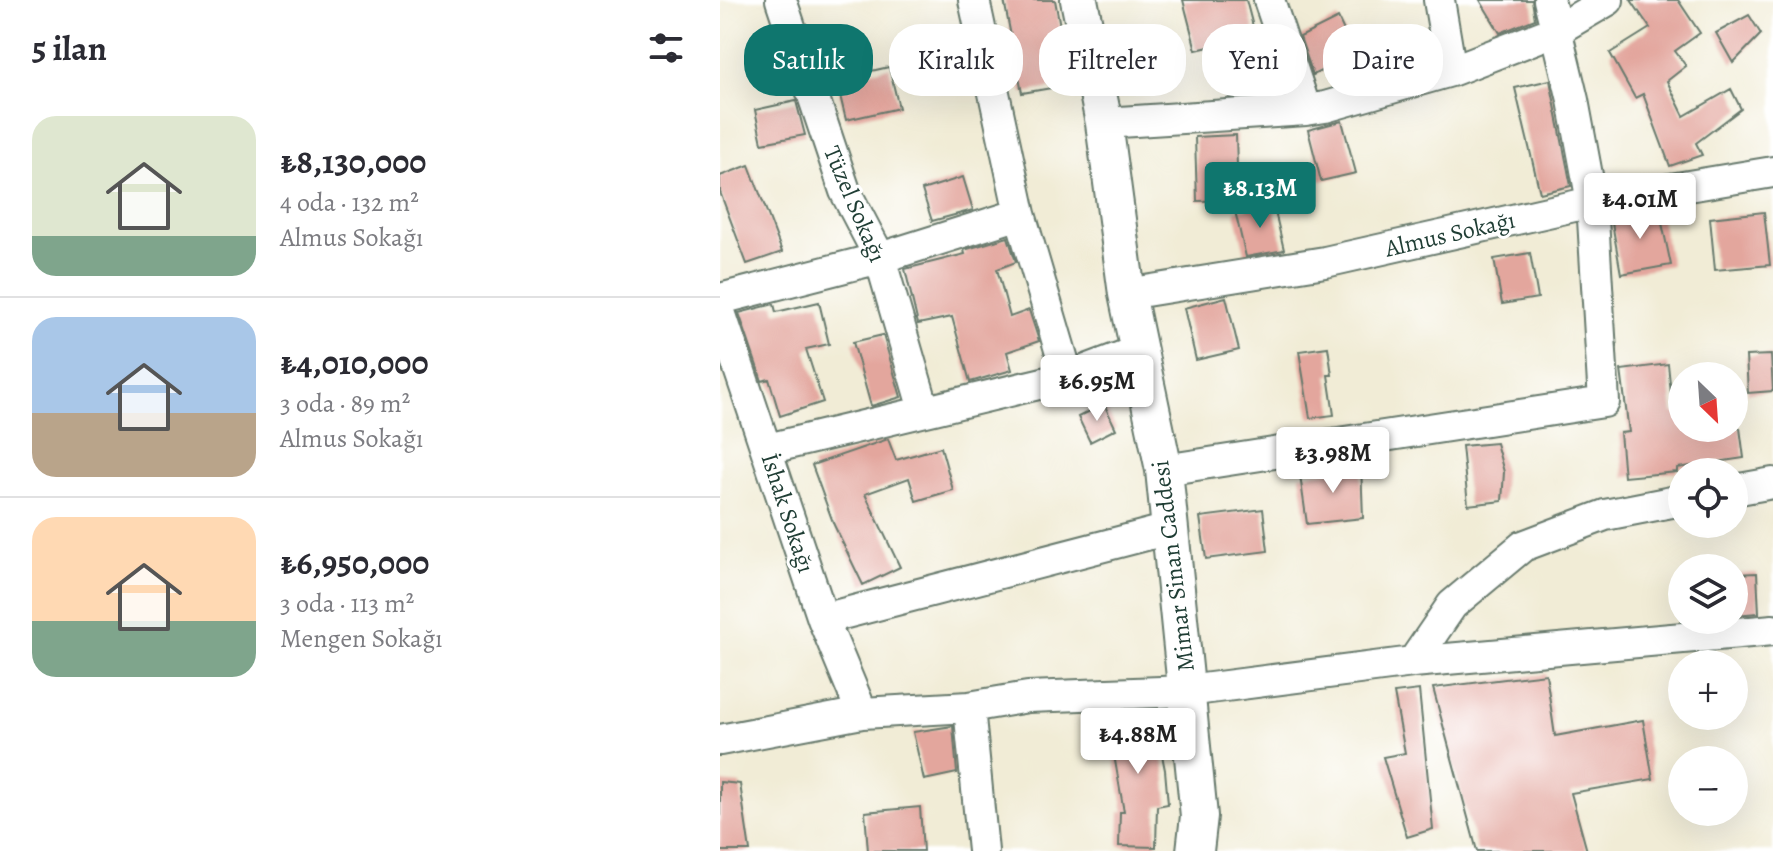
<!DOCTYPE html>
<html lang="tr">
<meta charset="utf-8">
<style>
body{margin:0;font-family:Alegreya,serif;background:#f2f2f3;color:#2b2b33;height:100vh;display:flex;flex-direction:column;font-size:30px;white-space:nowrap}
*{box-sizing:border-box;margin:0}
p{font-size:26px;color:#7c7c81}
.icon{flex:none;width:44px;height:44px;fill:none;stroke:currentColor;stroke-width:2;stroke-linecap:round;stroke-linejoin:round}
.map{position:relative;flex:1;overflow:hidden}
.side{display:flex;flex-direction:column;background:#fff;width:720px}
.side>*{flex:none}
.banner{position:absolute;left:24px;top:24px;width:760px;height:72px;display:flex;gap:16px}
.needle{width:52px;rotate:155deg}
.controls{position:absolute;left:948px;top:362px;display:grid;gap:16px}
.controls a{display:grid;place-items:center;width:80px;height:80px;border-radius:50%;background:#fff;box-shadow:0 8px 32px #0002;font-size:40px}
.price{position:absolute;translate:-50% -68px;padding:0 18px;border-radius:8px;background:#fff;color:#222;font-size:26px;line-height:52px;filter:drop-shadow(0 2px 4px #0008)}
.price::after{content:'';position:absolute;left:50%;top:48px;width:24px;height:18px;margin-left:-12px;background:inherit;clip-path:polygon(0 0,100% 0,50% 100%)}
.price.on{background:#0f766e;color:#fff}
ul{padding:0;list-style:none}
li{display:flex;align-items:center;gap:24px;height:200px;padding:0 32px}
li+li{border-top:2px solid #e1e1e2}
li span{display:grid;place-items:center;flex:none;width:224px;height:160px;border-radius:24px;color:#555}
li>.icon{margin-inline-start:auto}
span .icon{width:96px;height:96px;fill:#fffc;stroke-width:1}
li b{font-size:34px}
h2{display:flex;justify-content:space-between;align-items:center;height:96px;padding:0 32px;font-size:34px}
.pill{padding:0 28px;border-radius:32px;background:#fff;box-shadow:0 8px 32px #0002;font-size:28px;line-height:72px}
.pill.on{background:#0f766e;color:#fff}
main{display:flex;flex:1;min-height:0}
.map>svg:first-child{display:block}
.building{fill:#e3a69d}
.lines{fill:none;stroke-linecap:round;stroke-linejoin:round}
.minor-casing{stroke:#687a6d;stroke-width:34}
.tertiary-casing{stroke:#687a6d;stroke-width:40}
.minor{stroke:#fff;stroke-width:30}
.tertiary{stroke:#fff;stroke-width:36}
.labels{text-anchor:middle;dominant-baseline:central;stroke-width:6;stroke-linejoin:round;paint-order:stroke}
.street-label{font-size:24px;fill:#1f3d34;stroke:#fff}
</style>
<main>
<section class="side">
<h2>5 ilan<svg class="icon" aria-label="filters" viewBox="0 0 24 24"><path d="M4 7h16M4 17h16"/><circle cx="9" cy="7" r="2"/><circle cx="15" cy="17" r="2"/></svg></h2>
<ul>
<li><span style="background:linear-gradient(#dfe7d0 75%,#7fa58c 0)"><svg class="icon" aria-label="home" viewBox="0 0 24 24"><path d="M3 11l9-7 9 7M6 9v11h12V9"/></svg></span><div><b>₺8,130,000</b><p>4 oda · 132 m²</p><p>Almus Sokağı</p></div></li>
<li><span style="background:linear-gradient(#a9c7e8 60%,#b9a48a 0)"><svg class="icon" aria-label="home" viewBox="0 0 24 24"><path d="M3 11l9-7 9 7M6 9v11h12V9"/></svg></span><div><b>₺4,010,000</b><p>3 oda · 89 m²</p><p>Almus Sokağı</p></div></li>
<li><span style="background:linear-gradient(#ffd9b3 65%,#7fa58c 0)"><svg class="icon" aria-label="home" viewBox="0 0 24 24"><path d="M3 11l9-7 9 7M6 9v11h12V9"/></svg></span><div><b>₺6,950,000</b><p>3 oda · 113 m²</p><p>Mengen Sokağı</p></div></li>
</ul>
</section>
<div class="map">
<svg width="1053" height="851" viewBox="0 0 1053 851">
<rect width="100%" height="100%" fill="#fff"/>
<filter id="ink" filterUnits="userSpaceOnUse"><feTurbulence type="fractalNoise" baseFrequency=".0125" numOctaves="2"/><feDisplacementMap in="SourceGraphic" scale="16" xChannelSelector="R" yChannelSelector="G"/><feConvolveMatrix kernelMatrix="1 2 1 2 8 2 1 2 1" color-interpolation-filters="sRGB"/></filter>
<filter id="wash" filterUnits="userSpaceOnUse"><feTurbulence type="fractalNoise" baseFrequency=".006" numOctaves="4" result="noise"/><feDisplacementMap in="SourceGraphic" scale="32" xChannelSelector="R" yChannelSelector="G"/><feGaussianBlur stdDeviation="1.8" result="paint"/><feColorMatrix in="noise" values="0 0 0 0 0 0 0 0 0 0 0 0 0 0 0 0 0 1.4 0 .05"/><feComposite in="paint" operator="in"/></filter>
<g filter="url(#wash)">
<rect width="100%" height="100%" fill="#f1ecd6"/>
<g id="blocks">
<!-- building -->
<path class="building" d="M 284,0 L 335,0 L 344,47 L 347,47 L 355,84 L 302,93 Z
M 463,0 L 526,0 L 535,34 L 529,36 L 549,87 L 527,96 L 509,97 L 489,47 L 476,50 Z
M 760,0 L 812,0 L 815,19 L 780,33 Z
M 911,0 L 958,0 L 980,33 L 955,51 L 966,66 L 947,81 L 964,116 L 1011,89 L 1021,109 L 976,143 L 982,155 L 950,166 L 923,94 L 915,98 L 890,53 L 930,28 Z
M 1029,15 L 1041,34 L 1013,63 L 996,33 Z
M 618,18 L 635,54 L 593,75 L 580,37 Z
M 169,67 L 179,108 L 126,120 L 116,79 Z
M 830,80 L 851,186 L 820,193 L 795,88 Z
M 76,101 L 85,135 L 42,143 L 35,110 Z
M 622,121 L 636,173 L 601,181 L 588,130 Z
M 516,135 L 518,200 L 477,201 L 475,137 Z
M 29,165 L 62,252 L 27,264 L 0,192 L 0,176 Z
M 243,177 L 253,210 L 212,221 L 202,190 Z
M 553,203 L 564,250 L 526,257 L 515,211 Z
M 939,209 L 951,265 L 901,274 L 891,217 Z
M 1044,212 L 1050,265 L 995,270 L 990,218 Z
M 288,237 L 296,262 L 277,269 L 290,317 L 309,310 L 319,341 L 287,352 L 292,370 L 250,382 L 232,317 L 198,324 L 185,269 L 245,254 L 244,250 Z
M 810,253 L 818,298 L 782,304 L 774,259 Z
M 506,297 L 519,350 L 476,360 L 464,308 Z
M 99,302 L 109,344 L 86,349 L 103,402 L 60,416 L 49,379 L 42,381 L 19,313 L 54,304 L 56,312 Z
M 163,335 L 181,397 L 151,406 L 133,342 Z
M 608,347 L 612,375 L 608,375 L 614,415 L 590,418 L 579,351 Z
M 1051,355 L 1053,391 L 1028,393 L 1026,356 Z
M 948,364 L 953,413 L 962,412 L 962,428 L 1020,428 L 1024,458 L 957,468 L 957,472 L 904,477 L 900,433 L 909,432 L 901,370 Z
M 384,404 L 396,429 L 370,442 L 358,417 Z
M 168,439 L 176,460 L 221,447 L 233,490 L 196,501 L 189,478 L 145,494 L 180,567 L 143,585 L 114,525 L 92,465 Z
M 776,443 L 784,472 L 782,501 L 748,505 L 742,446 Z
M 641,464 L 643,518 L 587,524 L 580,475 L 617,470 L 617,465 Z
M 543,509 L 548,551 L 486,559 L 480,517 Z
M 1037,573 L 1039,613 L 1014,615 L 1014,574 Z
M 826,674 L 835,736 L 923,720 L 933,779 L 851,793 L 867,851 L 757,851 L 713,688 Z
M 699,690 L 713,829 L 687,837 L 663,757 L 685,753 L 674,693 Z
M 433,710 L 445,770 L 448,804 L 437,806 L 436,847 L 399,846 L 400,812 L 404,812 L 387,715 Z
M 233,726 L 237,773 L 204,780 L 193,732 Z
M 0,782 L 20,784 L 30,851 L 0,851 Z
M 200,807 L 203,851 L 148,851 L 145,812 Z"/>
</g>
</g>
<g filter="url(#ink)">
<use href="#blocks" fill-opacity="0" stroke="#687a6d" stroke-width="2"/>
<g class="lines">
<defs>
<path id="minor" d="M 61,0 L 125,191 L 160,258 L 204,410
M 254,0 L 300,214 L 348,377
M 549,0 L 586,110
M 719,0 L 731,71
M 384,123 L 586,110 L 605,107 L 731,71 L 837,30 L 888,0
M 407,294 L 605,262 L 872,202 L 1053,172
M 0,299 L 160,258 L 300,214
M 0,312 L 103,619 L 142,713
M 47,449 L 348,377 L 417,351
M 444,470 L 884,402 L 872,202 L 853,100 L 829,0
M 1014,490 L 1053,483
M 103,619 L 449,529
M 693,662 L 732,605 L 803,546 L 885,515 L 962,500
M 249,707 L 263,851
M 0,740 L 142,713 L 249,707 L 308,697 L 467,691 L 693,662 L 1053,630"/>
<path id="tertiary" d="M 359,0 L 384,123 L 407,294 L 444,470 L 479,816 L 475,851"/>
</defs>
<!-- minor casing -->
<use href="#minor" class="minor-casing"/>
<!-- tertiary casing -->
<use href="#tertiary" class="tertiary-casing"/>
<!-- minor -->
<use href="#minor" class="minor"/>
<!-- tertiary -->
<use href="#tertiary" class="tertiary"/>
</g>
</g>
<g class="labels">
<!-- street labels -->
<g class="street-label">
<text transform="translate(135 204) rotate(67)">Tüzel Sokağı</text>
<text transform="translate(730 234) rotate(-13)">Almus Sokağı</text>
<text transform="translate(68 513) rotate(72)">İshak Sokağı</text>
<text transform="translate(453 566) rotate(-97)">Mimar Sinan Caddesi</text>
</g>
</g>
</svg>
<div class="controls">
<a><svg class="needle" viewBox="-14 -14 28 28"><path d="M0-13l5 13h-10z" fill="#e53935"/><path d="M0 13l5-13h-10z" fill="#7c7c81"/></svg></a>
<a><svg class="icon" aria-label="locate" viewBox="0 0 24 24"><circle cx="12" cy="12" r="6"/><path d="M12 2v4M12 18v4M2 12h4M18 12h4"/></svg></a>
<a><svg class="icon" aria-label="layers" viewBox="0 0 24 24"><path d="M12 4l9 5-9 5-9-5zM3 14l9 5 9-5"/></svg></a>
<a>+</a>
<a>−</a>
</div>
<b class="price on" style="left:540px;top:230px">₺8.13M</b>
<b class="price" style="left:920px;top:241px">₺4.01M</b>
<b class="price" style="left:377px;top:423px">₺6.95M</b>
<b class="price" style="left:613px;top:495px">₺3.98M</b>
<b class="price" style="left:418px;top:776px">₺4.88M</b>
<div class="banner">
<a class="pill on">Satılık</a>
<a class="pill">Kiralık</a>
<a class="pill">Filtreler</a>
<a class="pill">Yeni</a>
<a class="pill">Daire</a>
</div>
</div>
</main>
